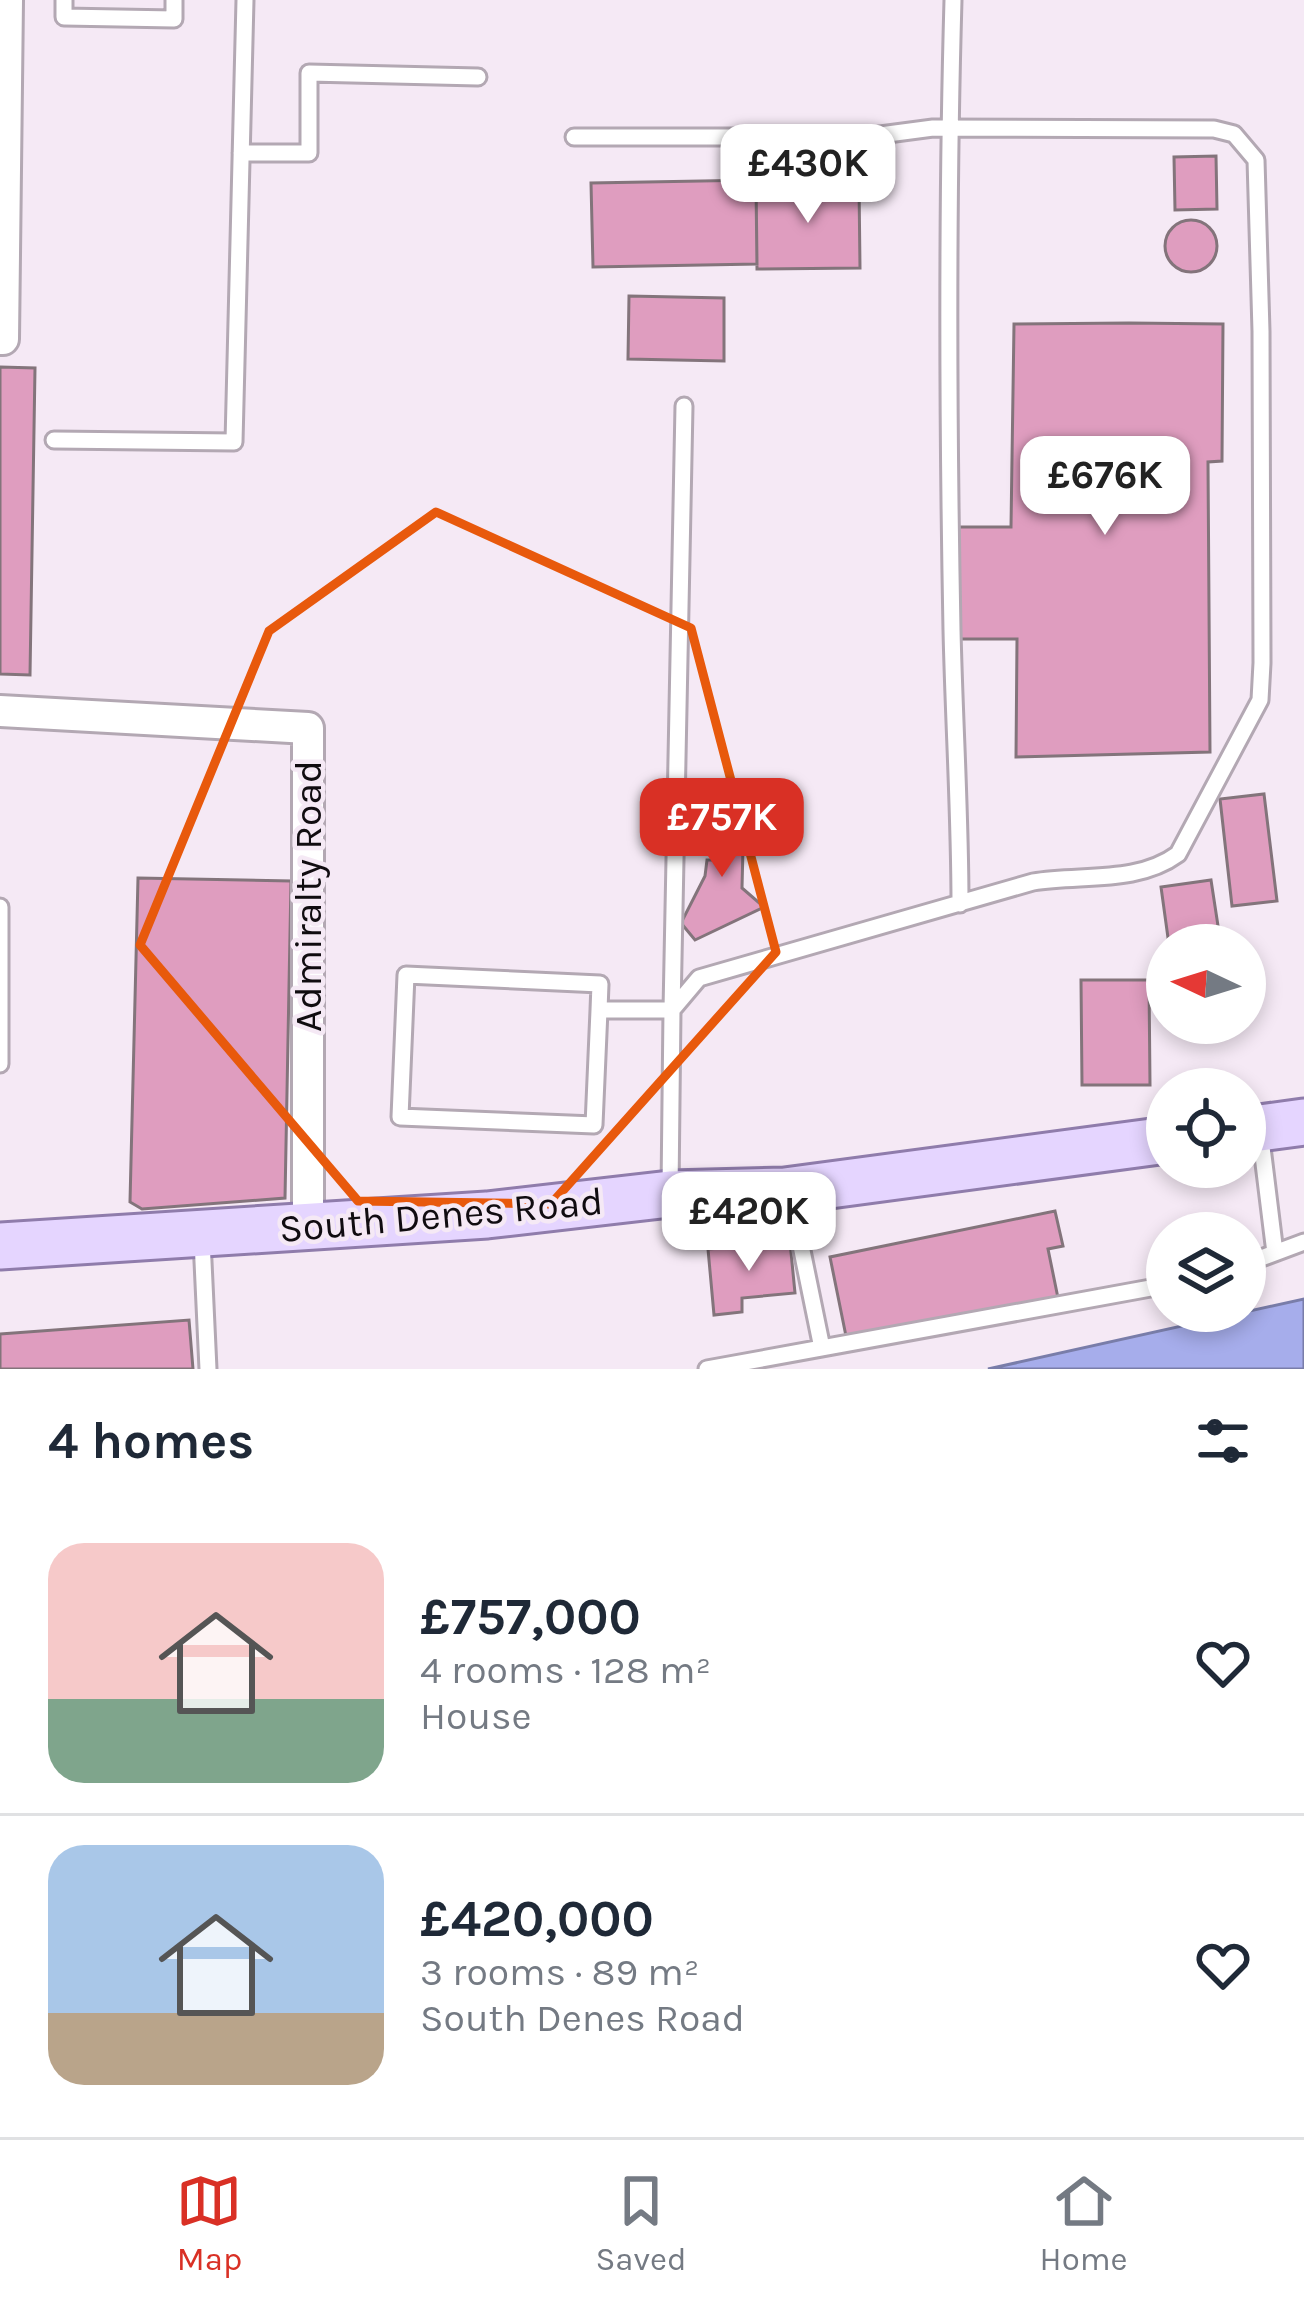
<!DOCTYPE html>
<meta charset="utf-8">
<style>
body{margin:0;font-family:Karla,sans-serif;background:#f6f6f7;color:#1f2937;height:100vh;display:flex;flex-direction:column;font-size:45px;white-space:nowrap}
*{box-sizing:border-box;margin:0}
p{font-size:39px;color:#747a83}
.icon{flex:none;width:66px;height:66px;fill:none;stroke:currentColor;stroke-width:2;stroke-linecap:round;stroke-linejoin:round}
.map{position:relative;height:1369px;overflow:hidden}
.sheet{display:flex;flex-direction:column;background:#fff;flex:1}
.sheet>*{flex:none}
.needle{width:78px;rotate:274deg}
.controls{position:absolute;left:1146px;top:924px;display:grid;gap:24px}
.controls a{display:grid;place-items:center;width:120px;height:120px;border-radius:50%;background:#fff;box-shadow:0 6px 18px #0003;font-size:60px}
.price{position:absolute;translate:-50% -102px;padding:0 27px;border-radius:24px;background:#fff;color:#222;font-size:39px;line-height:78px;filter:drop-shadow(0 3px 6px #0008)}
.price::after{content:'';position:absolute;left:50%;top:72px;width:36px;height:27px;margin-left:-18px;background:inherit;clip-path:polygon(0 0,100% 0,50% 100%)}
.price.on{background:#d93025;color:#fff}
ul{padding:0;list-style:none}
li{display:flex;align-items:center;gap:36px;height:300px;padding:0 48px}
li+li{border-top:3px solid #e0e1e3}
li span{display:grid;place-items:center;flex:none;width:336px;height:240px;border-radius:36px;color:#555}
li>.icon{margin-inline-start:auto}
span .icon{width:144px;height:144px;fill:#fffc;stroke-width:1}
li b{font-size:51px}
h2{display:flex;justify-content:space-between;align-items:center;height:144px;padding:0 48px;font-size:51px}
.tab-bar{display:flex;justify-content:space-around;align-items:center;height:168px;border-top:3px solid #e0e1e3;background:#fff;font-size:33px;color:#747a83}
.tab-bar a{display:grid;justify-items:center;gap:6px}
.tab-bar .on{color:#d93025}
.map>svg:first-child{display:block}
.water{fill:#a6adeb;stroke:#797da9;stroke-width:3}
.building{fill:#df9dbf;stroke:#83747b;stroke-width:3}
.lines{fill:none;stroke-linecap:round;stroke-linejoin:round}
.service-casing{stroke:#b3a8b3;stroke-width:21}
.minor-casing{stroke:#b3a8b3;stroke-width:36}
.primary-casing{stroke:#8f7cab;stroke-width:51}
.service{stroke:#fff;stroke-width:15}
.minor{stroke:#fff;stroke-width:30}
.primary{stroke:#e5d5ff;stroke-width:45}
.marked{fill:none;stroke:#e8590c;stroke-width:9;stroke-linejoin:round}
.labels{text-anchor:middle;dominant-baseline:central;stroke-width:9;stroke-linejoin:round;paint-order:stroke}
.street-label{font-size:39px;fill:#100c10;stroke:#f5e9f5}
</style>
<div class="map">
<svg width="1304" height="1369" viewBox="0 0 1304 1369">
<rect width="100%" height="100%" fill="#f5e9f5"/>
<!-- water -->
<path class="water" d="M 1304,1299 L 1304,1369 L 988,1369 Z"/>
<!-- building -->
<path class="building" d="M 1216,156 L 1217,209 L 1175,210 L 1174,157 Z
M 756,180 L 757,264 L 593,267 L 591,183 Z
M 756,184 L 859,184 L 860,268 L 757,269 Z
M1165 246a26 26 0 1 1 52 0a26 26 0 1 1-52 0Z
M 629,296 L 724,298 L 724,361 L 628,359 Z
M 1129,323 L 1223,324 L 1222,461 L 1208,462 L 1210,752 L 1016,757 L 1017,639 L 958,639 L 958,527 L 1011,527 L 1014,324 Z
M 0,367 L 35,368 L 30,675 L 0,674 Z
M 1264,794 L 1277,901 L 1232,906 L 1220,799 Z
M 716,807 L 744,808 L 742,888 L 764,907 L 695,940 L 681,923 L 705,876 L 707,860 L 714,860 Z
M 138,878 L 291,881 L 285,1198 L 142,1209 L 130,1202 Z
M 1211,880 L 1220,939 L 1169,945 L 1161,887 Z
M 1081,980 L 1149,980 L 1150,1085 L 1082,1085 Z
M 1055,1211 L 1063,1246 L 1048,1249 L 1058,1298 L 847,1341 L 830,1257 Z
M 790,1242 L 795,1293 L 742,1298 L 742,1312 L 714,1315 L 708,1249 Z
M 189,1320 L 193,1369 L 0,1369 L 0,1334 Z"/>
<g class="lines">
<defs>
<path id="service" d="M 64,0 L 64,17 L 174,19 L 174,0
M 953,0 C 947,210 948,420 952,630 C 954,721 960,812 960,904
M 574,137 L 865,137 L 933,128 L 1214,129 L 1234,134 L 1256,160 L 1261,331 L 1262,663 L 1260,700 L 1178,854 C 1137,884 1082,874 1033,882 L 699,978 L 672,1010 L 670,1191
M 241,153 L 309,153 L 309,73 L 478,77
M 54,440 L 234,442 L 245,0
M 0,907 L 0,1064
M 599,1010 L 594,1125 L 400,1117 L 406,975 L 600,984 L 599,1010 L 672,1010 L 684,406
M 1260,1131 L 1275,1253
M 790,1192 L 822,1348
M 202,1240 L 208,1369
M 1245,1264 L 1304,1242
M 707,1369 L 1167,1285"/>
<path id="minor" d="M 0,339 L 3,339 L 7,0
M 0,711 L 308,728 L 308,1228"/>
<path id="primary" d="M 1245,1130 L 1304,1122
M 0,1246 L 487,1215 L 670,1194 L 785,1191 L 1167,1140"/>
</defs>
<!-- service casing -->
<use href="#service" class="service-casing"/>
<!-- minor casing -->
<use href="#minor" class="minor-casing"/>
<!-- primary casing -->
<use href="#primary" class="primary-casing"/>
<!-- service -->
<use href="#service" class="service"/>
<!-- minor -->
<use href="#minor" class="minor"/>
<!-- primary -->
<use href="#primary" class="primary"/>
</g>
<!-- marked area -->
<path class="marked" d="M 436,512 L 691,628 L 776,952 L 551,1204 L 358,1201 L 140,945 L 269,631 Z"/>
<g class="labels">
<!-- street labels -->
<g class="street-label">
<text transform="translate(308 896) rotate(-90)">Admiralty Road</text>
<text transform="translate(441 1215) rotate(-5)">South Denes Road</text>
</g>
</g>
</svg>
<div class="controls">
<a><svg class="needle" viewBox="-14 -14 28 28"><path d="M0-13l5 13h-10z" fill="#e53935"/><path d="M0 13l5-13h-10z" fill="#747a83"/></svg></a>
<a><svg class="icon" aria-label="locate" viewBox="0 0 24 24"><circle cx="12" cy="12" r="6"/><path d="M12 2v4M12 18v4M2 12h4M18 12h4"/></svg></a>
<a><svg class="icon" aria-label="layers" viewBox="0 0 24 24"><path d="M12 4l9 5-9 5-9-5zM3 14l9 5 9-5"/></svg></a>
</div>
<b class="price" style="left:808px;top:226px">£430K</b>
<b class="price" style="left:1105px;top:538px">£676K</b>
<b class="price on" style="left:722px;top:880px">£757K</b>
<b class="price" style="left:749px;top:1274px">£420K</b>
</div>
<section class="sheet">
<h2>4 homes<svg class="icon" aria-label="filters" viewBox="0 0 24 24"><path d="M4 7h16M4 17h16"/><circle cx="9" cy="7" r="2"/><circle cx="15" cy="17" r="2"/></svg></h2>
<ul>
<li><span style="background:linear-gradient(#f6c9c9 65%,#7fa58c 0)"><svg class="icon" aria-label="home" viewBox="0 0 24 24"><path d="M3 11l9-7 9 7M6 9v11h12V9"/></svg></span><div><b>£757,000</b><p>4 rooms · 128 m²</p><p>House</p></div><svg class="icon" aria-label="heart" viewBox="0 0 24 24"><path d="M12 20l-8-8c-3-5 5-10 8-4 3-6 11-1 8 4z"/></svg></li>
<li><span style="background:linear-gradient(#a9c7e8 70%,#b9a48a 0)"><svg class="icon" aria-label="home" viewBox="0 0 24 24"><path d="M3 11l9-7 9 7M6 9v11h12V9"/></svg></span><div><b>£420,000</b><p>3 rooms · 89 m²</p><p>South Denes Road</p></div><svg class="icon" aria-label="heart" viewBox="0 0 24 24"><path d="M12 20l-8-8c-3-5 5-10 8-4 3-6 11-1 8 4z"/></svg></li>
</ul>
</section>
<nav class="tab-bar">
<a class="on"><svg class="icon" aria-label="map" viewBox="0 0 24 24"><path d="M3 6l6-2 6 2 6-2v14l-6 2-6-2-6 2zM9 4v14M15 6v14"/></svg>Map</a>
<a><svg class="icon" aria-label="saved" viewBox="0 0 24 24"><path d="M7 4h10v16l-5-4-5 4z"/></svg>Saved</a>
<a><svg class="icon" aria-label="home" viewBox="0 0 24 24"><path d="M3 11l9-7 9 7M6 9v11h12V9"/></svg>Home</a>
</nav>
